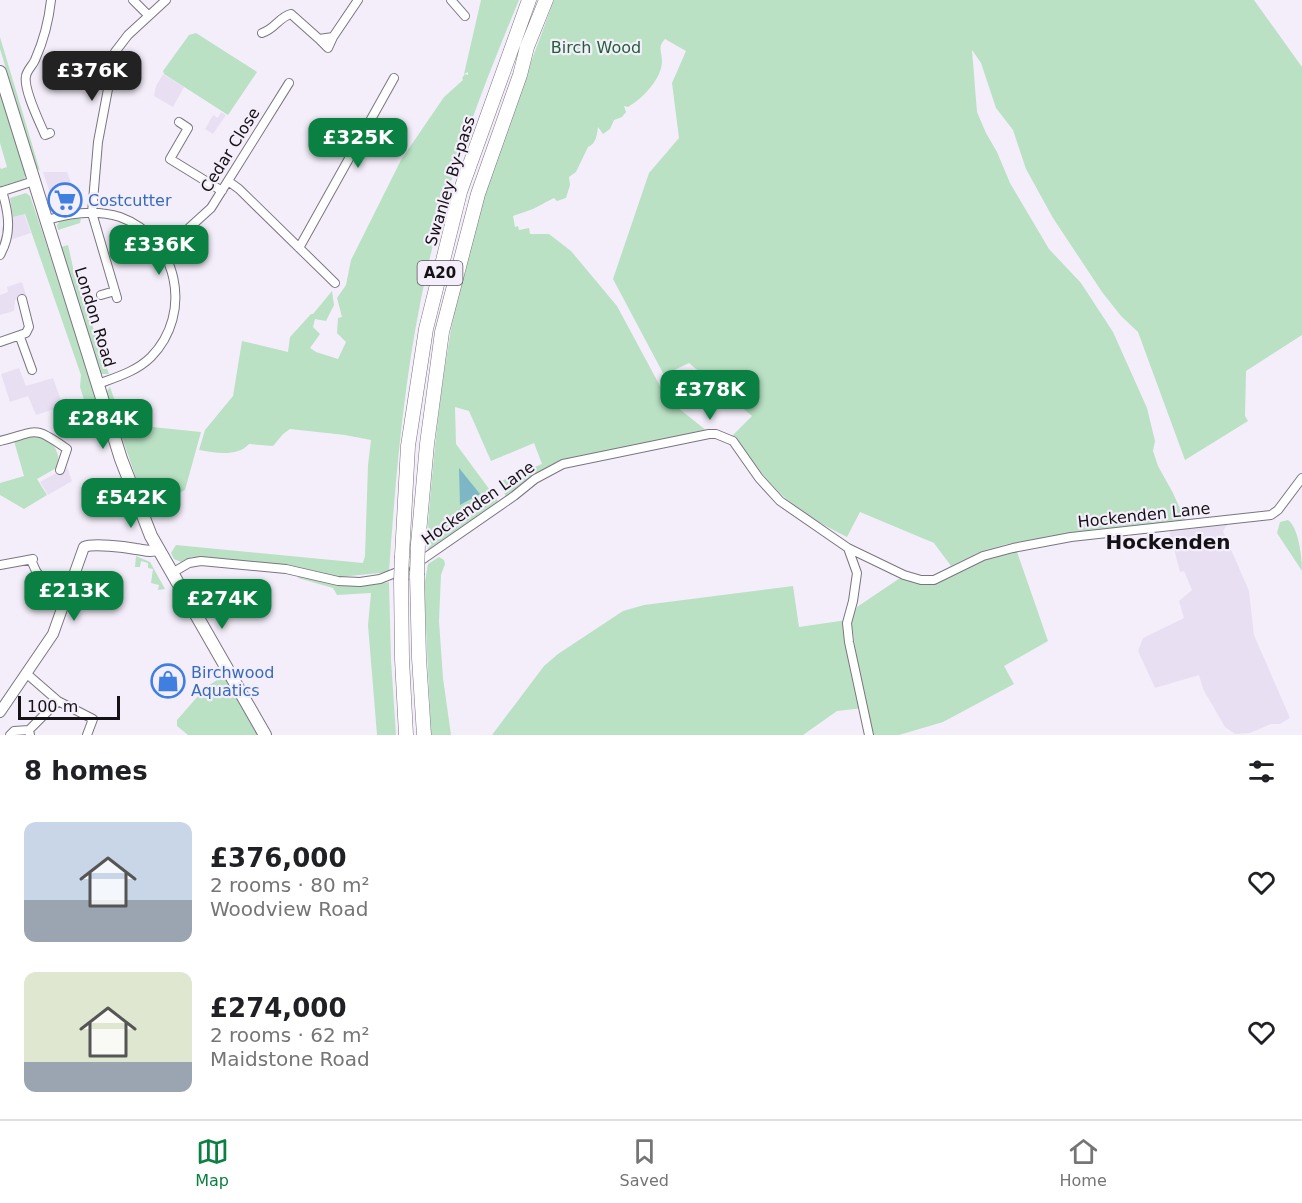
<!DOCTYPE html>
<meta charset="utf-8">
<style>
body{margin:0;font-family:"DejaVu Sans",sans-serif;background:#f2f2f2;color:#202124;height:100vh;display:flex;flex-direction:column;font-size:22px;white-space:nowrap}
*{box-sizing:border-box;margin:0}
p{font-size:20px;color:#757577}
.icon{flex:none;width:33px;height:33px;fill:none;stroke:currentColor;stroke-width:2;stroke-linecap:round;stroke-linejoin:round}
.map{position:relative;height:735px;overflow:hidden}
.sheet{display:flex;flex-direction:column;background:#fff;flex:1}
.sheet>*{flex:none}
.scale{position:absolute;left:18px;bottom:15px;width:102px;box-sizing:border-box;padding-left:6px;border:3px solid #151217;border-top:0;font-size:16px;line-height:21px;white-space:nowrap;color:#151217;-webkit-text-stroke:4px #f4eefa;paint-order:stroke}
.price{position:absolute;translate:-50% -51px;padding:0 14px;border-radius:12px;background:#0b8043;color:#fff;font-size:20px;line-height:39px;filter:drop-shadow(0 2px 3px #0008)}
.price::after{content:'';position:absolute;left:50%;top:36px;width:18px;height:14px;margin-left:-9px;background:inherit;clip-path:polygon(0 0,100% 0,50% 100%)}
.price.active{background:#222;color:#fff}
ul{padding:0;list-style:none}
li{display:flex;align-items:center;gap:18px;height:150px;padding:0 24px}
li span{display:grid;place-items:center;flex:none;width:168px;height:120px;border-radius:12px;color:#555}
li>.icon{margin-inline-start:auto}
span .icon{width:72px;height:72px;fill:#fffc;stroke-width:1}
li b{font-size:26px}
h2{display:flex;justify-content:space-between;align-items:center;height:72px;padding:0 24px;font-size:26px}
.menu{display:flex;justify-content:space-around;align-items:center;height:84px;border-top:2px solid #e0e0e0;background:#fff;font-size:16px;color:#757577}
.menu a{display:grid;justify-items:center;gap:3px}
.menu .active{color:#0b8043}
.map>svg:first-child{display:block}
.built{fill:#e9dff3}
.green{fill:#bae1c4}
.water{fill:#7db6c5}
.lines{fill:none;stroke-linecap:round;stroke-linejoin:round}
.minor-casing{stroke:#7b7580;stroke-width:10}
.tertiary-casing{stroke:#7b7580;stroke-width:12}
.secondary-casing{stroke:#7b7580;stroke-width:14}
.trunk-casing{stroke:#7b7580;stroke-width:15}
.minor{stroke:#fff;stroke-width:8}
.tertiary{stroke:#fff;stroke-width:10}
.secondary{stroke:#fff;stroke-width:12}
.trunk{stroke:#fff;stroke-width:14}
.trunk-bridge-casing{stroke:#7b7580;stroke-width:15;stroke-linecap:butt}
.trunk-bridge{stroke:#fff;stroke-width:14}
.labels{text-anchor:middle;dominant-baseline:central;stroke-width:4.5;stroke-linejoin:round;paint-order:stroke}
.shield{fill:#f4eefa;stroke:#58545b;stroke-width:1.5}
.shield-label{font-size:15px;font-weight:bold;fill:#151217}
.park-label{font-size:16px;fill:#206139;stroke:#f4eefa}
.street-label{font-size:16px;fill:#151217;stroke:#f4eefa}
.shop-label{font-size:16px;fill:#366cbe;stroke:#f4eefa;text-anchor:start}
.quarter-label{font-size:20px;font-weight:bold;fill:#151217;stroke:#f4eefa}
</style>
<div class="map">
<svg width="1302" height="735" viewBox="0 0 1302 735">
<rect width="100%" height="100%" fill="#f4eefa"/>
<!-- built -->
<path class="built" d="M 163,74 L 184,87 L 173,107 L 154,96 L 156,86 Z
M 221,112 L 226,115 L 213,134 L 205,129 L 213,115 L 218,118 Z
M 43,172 L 67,172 L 81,209 L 56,212 Z
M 24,214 L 31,233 L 10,240 L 13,217 Z
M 22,282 L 26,295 L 15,300 L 14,311 L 0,315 L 0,295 L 8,292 L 7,287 Z
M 19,368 L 26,386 L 53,378 L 63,406 L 36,415 L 28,396 L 10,402 L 1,374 Z
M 67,467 L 72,481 L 48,495 L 40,482 Z
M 1228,524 L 1223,531 L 1249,591 L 1254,635 L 1290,718 L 1280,724 L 1271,724 L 1250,733 L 1235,734 L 1225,727 L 1203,689 L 1199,675 L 1155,688 L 1138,651 L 1143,638 L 1184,618 L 1179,601 L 1192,590 L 1184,571 L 1180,572 L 1169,530 Z"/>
<!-- green -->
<path class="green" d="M 481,0 L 519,0 C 483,87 449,174 428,266 C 405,367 396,470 389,572 L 340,577 L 290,565 L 192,557 L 181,562 L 174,559 L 171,553 L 176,545 L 363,563 L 365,556 L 368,465 L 371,440 L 345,435 L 290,429 L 283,434 L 273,446 L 249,444 C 238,457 215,453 199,450 L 205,430 L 233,396 L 242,341 L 288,352 L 290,337 L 311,314 L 313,314 L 332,291 L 334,305 L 326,321 L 315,319 L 313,327 L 320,334 L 310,348 L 316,352 L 338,359 L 346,342 L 337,333 L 338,318 L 342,317 L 337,298 L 346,285 L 351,260 L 401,160 L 444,97 L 463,80 L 462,78 L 465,74 L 468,75 L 468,72 L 464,74 Z
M 554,0 L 1254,0 L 1302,67 L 1302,335 L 1246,371 L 1245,416 L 1248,421 L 1185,460 L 1138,332 L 1121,316 L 1102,292 L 1053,218 L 1026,169 L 1013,130 L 996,108 L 981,63 L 972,50 L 977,112 L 986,133 L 997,152 L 1010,183 L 1049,249 L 1081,283 L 1113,332 L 1147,408 L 1155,441 L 1153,451 L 1158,466 L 1173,493 L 1186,522 L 1007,544 L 977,553 L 951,566 L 934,543 L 860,512 L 847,537 C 821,524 794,509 774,487 C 758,471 747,451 732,436 L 752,416 L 689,363 L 664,375 L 613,279 L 649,173 L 679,138 L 672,83 L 686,51 L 665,39 C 657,48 662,51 662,61 C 662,79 642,99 628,107 L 624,106 L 626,112 L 622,117 L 614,120 L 610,129 L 603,134 L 598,127 C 597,135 596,144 588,147 L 576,172 L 569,177 L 570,185 L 566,198 L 557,201 L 554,198 L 533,209 L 513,216 L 515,227 L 518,226 L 519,230 L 529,228 L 530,234 L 549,234 L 571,251 L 617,306 L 667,399 L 707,431 L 562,461 L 506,498 L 501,481 L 542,464 L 534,443 L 491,461 L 469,411 L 455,407 L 456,444 L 498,501 L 428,550 L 427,537 C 434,449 442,362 462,276 C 483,181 521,91 554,0 Z
M 196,33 L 257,72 L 228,115 L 164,74 L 163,71 L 189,35 Z
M 0,37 L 40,171 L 36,167 L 0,49 Z
M 0,88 L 26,174 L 24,179 L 0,187 L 0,167 L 1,169 L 7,167 L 0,143 Z
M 26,193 L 30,196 L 40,225 L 104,423 L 89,415 L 80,387 L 81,375 L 25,214 L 13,217 L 10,198 Z
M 78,218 L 81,219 L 80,223 L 58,230 L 57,225 L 60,221 Z
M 68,245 L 74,272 L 109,374 L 100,374 L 61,247 Z
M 110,387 L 123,424 L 201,432 L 185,490 L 147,509 L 106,392 Z
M 33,436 C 51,437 61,450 58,467 L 37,479 L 47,495 L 24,509 L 0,495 L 0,483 L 24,476 L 14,441 Z
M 1288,520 C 1299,528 1302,558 1302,571 L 1277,533 L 1280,522 Z
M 1016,549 L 1048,641 L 1004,666 L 1014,684 L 943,722 L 899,735 L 872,735 L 856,653 L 851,620 L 857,607 L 900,578 L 921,583 L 981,559 Z
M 136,556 L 150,562 L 165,589 L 158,590 L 159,585 L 151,583 L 153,569 L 148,568 L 148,563 L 141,561 L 140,567 L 135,567 Z
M 439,557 L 444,560 L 445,564 L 441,575 L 439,621 L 443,678 L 451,735 L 431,735 L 431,732 L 424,587 L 428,564 Z
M 299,575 C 329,583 357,589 389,582 L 391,660 L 396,735 L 377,735 L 368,625 L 371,593 L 337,595 L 333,588 L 298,578 Z
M 793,586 L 799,627 L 847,620 L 863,708 L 837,711 L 803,735 L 492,735 L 544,666 L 558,654 L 623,611 L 644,605 Z
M 222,677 L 226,677 L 259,735 L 188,735 L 177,726 L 177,720 L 206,687 Z"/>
<!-- water -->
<path class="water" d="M 459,468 L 480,494 L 460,505 Z"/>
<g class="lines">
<defs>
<path id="minor" d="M 133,0 L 148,15
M 451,0 L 465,16
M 262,33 C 275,29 279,17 291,14 L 319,39 L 333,37 L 358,0
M 319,39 L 328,48 L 333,37
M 179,122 L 188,128 L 170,159 L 222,191
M 50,133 L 45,135 C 40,123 23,89 26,76 C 27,70 33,65 35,60 C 43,42 49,19 51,0
M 228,181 L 239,189 L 335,283
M 0,192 L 34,181
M 47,220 C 70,213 96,209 120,217 C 178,238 194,313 151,357 C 137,371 117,377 98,384
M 160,248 L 189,228 L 211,208 L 289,83
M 299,248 L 394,78
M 0,255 C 12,234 9,214 2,191
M 101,295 L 115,291
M 117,298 L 92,213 L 98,142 L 115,52 L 128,35 L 166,0
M 20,337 L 32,370
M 0,342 L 26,333 L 29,327 L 22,299
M 0,441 C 38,432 32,424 67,449 L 60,470
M 848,548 L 857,573 L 853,601 L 847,623 L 849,642 L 869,735
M 31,560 L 36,571 L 44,582 L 43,590
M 416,564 L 514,496 L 535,479 L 563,464 L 709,434 L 716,434 L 733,441 L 759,478 L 780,501 L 848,548 L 904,575 L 921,580 L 934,580 L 983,556 L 1013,548 L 1071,537 L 1271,515 L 1278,510 L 1302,478
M 0,565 L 33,559
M 172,573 L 189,563 L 201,561 L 286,569 L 338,581 L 360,582 L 380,579 L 405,569
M 27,674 L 58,701 L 93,719 L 87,735
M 10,735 L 14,731 L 29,730
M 30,735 L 29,730 L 58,701"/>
<path id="tertiary" d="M 0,712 L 53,634 L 84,547 C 93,543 125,547 136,549 C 144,550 151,553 159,549"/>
<path id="secondary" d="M 0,72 L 121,459 L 151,536 L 265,735"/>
<path id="trunk" d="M 418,544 L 427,444 L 442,332 L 478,194 L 520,75 L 527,47 L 546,0
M 402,556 L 408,446 L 426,329 L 460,192 L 529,0
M 417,575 L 419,658 L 424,735
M 401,580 L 402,659 L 406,735"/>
</defs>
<!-- minor casing -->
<use href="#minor" class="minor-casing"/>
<!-- tertiary casing -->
<use href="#tertiary" class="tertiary-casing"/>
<!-- secondary casing -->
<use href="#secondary" class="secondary-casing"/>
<!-- trunk casing -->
<use href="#trunk" class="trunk-casing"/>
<!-- minor -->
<use href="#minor" class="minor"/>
<!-- tertiary -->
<use href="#tertiary" class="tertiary"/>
<!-- secondary -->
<use href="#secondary" class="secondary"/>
<!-- trunk -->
<use href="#trunk" class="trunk"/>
<defs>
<path id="trunk-bridge" d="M 417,575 L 418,544
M 401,580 L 402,556"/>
</defs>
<!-- trunk-bridge casing -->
<use href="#trunk-bridge" class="trunk-bridge-casing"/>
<!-- trunk-bridge -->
<use href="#trunk-bridge" class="trunk-bridge"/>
</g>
<!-- icons -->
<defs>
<symbol id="supermarket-ring" viewBox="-11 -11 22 22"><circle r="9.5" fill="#f4eefa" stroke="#3f7fe0" stroke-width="1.5"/><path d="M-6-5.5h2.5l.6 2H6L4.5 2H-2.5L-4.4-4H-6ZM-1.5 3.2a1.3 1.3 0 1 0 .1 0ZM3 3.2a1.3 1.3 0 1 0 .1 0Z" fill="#3f7fe0"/></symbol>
<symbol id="shop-ring" viewBox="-11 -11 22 22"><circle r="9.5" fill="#f4eefa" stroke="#3f7fe0" stroke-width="1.5"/><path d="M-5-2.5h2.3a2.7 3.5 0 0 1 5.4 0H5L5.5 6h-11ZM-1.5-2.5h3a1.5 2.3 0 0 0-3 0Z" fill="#3f7fe0"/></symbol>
</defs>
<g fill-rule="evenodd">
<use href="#supermarket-ring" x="46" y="181" width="38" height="38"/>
<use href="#shop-ring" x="149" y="662" width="38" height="38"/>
</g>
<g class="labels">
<!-- shield labels -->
<rect class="shield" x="417.5" y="261" width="45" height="24" rx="4.5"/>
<g class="shield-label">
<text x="440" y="273">A20</text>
</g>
<!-- park labels -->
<g class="park-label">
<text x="596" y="47">Birch Wood</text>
</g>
<!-- street labels -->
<g class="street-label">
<text transform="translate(230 150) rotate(-58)">Cedar Close</text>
<text transform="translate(450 181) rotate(-73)">Swanley By-pass</text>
<text transform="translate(95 317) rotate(73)">London Road</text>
<text transform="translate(478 503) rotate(-35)">Hockenden Lane</text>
<text transform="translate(1144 515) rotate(-6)">Hockenden Lane</text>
</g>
<!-- shop labels -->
<g class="shop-label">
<text x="88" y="200">Costcutter</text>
<text x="191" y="672">Birchwood<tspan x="191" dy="18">Aquatics</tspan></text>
</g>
<!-- quarter labels -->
<g class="quarter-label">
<text x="1168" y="542">Hockenden</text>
</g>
</g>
</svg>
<div class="scale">100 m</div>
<b class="price active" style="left:92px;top:102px">£376K</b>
<b class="price" style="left:358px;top:169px">£325K</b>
<b class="price" style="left:159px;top:276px">£336K</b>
<b class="price" style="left:710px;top:421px">£378K</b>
<b class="price" style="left:103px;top:450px">£284K</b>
<b class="price" style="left:131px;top:529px">£542K</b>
<b class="price" style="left:74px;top:622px">£213K</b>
<b class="price" style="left:222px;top:630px">£274K</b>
</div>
<section class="sheet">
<h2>8 homes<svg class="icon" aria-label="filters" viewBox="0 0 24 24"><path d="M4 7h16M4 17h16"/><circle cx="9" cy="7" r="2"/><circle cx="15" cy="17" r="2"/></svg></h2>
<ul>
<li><span style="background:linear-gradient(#c9d6e8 65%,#9aa5b1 0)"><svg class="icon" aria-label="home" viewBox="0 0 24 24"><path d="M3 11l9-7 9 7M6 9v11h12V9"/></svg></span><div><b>£376,000</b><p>2 rooms · 80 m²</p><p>Woodview Road</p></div><svg class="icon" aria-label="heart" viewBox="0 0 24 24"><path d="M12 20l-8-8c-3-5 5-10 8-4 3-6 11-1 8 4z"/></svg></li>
<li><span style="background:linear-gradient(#dfe7d0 75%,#9aa5b1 0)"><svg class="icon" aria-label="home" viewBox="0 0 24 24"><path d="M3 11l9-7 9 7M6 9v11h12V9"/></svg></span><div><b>£274,000</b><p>2 rooms · 62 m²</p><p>Maidstone Road</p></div><svg class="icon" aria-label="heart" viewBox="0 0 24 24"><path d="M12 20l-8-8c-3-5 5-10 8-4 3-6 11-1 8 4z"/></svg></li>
</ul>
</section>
<nav class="menu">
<a class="active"><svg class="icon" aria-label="map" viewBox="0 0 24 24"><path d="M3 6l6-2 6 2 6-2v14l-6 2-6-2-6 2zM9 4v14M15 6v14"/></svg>Map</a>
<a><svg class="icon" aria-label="saved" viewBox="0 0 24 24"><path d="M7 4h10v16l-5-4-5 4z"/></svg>Saved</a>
<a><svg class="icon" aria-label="home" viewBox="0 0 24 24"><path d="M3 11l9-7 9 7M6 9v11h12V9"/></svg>Home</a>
</nav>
